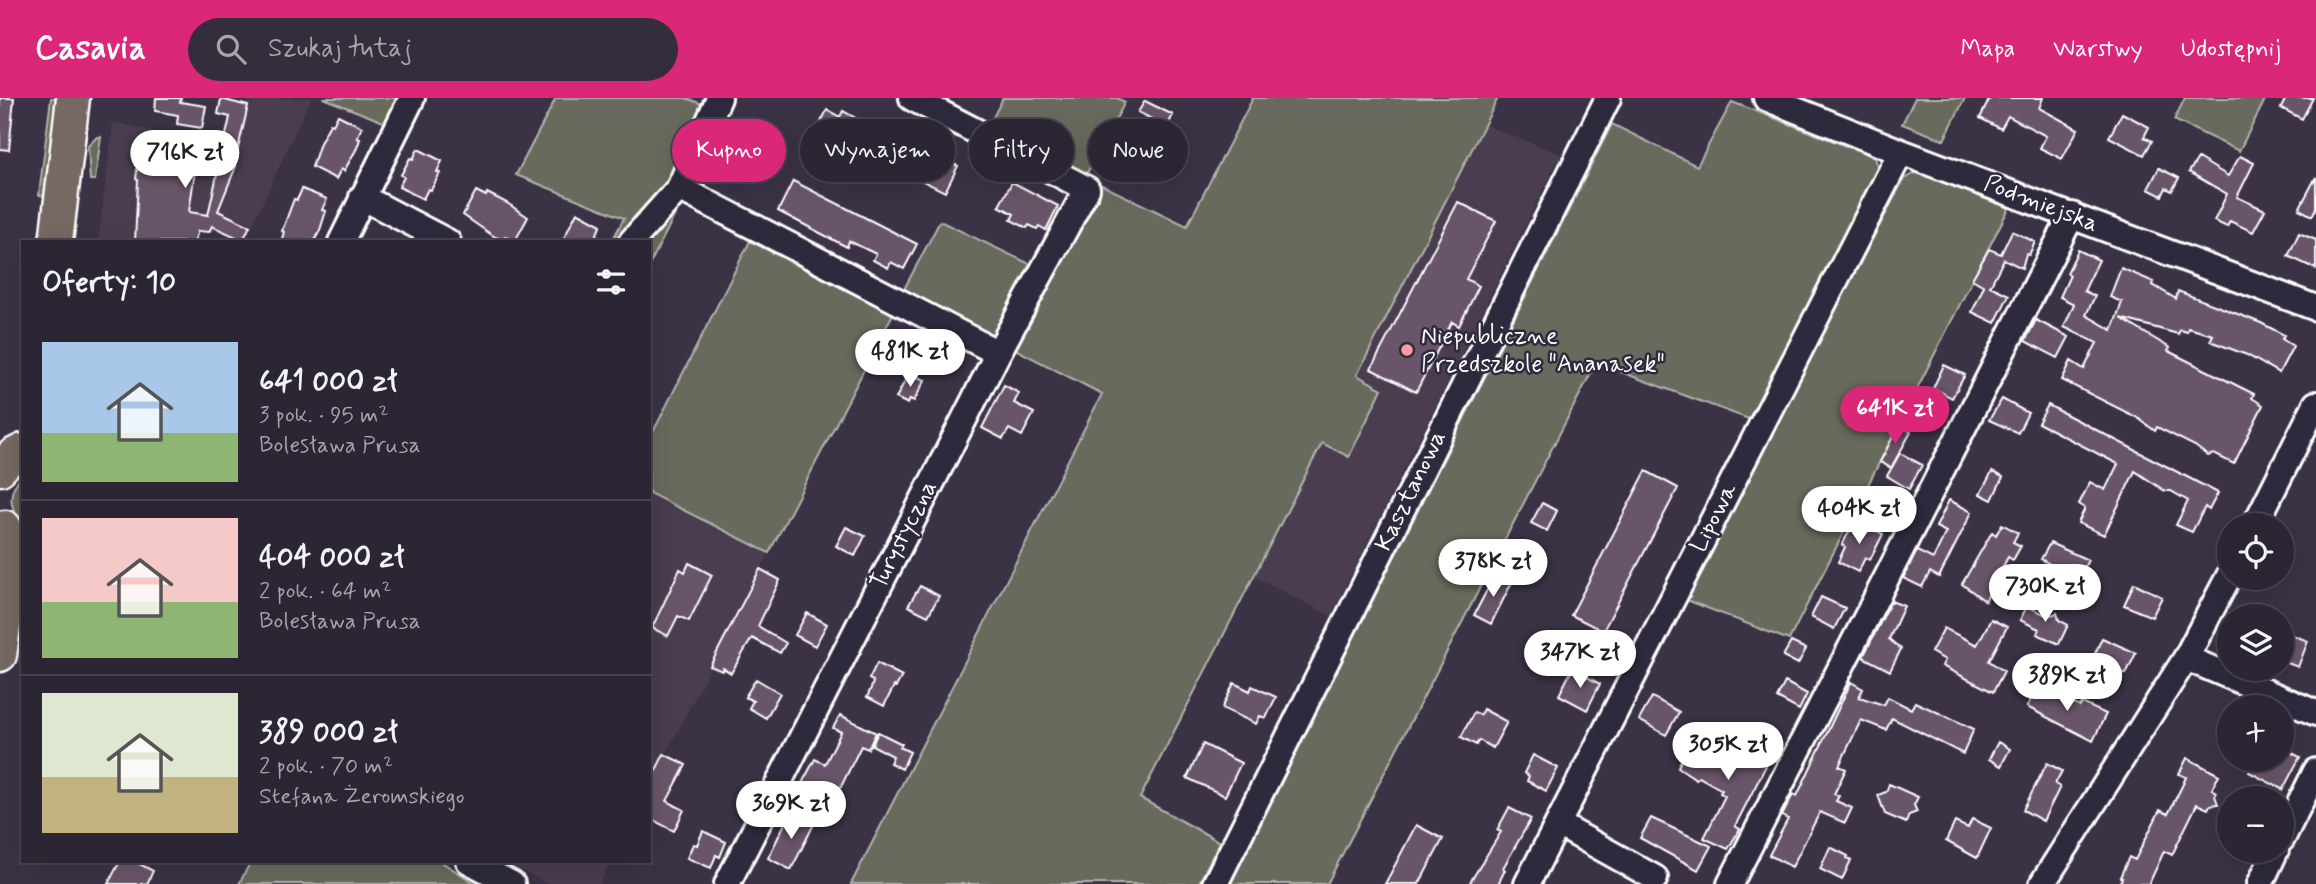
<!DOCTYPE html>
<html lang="pl">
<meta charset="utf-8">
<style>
body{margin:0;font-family:Mynerve,sans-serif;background:#342e3c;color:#f1f3f6;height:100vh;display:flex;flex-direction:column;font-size:26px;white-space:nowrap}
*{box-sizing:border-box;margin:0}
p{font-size:23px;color:#a6a5ac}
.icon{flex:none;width:38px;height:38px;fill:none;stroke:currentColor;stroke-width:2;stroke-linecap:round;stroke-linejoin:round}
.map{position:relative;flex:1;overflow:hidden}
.sheet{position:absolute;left:21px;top:142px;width:630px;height:623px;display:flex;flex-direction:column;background:#2c2634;border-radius:0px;box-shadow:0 7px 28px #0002,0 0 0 2px #48434f}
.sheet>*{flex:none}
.top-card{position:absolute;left:672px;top:21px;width:665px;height:63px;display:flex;gap:14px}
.tools{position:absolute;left:2217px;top:415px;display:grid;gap:14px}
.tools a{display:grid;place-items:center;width:77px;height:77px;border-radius:50%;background:#2c2634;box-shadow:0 7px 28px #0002,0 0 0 2px #48434f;font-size:35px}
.price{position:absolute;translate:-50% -60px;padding:0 16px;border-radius:24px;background:#fff;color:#222;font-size:23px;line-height:46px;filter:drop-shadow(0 2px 4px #0008)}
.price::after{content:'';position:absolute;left:50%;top:42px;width:21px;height:16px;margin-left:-10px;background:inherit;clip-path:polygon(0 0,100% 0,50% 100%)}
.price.current{background:#db2777;color:#fff}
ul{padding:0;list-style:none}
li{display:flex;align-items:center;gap:21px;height:175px;padding:0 21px}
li+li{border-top:2px solid #48434f}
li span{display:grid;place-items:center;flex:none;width:196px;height:140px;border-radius:0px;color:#555}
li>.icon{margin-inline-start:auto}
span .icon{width:84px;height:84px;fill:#fffc;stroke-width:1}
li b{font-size:30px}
h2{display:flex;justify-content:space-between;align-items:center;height:84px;padding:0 21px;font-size:30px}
.chip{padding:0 24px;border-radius:32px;background:#2c2634;box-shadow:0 7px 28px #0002,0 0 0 2px #48434f;font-size:24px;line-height:63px}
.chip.current{background:#db2777;color:#fff}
header{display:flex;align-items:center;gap:42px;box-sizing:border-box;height:98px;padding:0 35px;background:#db2777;color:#fff}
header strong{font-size:33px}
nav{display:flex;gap:38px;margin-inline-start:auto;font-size:24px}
.search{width:490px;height:63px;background:#342e3c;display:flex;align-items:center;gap:18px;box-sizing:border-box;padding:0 24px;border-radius:38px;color:#a6a5ac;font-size:26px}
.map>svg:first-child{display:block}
.built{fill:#493c50}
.green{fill:#676b5d;stroke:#b3b5ae;stroke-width:2}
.building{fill:#695469;stroke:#fff;stroke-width:2}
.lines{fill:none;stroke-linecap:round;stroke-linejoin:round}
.minor-casing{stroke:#fff;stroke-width:30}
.major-casing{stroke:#fff;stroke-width:37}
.minor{stroke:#2f2a3d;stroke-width:24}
.major{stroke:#766964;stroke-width:32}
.poi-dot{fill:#ff9aa2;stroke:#2f2a3d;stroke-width:2.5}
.labels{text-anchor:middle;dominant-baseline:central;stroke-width:5;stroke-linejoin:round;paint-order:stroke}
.street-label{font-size:24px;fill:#fff;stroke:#2f2a3d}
.poi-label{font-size:24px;fill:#fff;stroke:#2f2a3d;text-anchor:start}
</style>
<header>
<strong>Casavia</strong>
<div class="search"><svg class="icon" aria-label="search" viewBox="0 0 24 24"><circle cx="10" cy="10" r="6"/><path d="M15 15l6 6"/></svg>Szukaj tutaj</div>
<nav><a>Mapa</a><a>Warstwy</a><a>Udostępnij</a></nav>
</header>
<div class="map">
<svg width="2316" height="786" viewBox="0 0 2316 786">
<rect width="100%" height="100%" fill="#3b3246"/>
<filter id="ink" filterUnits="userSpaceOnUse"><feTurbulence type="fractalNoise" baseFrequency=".0143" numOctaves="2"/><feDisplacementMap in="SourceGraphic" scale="14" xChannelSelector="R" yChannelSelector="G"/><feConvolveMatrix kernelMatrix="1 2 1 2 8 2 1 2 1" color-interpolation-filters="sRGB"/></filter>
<g filter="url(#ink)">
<!-- built -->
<path class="built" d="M 249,0 L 311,0 L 245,143 L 221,134 L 199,133 L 194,143 L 98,144 L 113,24 L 237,52 Z
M 1485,27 L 1561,56 L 1331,518 L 1254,479 Z
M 649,395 L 769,455 L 649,689 Z
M 503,763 L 611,763 L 600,786 L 548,786 Z"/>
<!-- green -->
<path class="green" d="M 51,0 L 57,0 L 44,98 L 39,97 Z
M 323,0 L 406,0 L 391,27 Z
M 556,0 L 686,0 L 726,15 L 649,168 L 649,144 L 612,143 L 624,120 L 516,77 Z
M 1003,0 L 1117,0 L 1125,4 L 1085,79 L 1187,128 L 1253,0 L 1498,0 L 1357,277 L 1382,291 L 1349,359 L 1322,345 L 1140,700 L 1220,744 L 1198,786 L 851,786 L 1102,296 L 903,193 L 940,123 L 1038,170 L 1085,79 L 988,29 Z
M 1915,0 L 1965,0 L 1944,42 L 1902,26 Z
M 2185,0 L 2266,0 L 2239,53 L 2174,22 Z
M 1732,4 L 1875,59 L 1878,70 L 1760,319 L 1754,323 L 1596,265 L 1327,786 L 1230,786 L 1612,26 L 1697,68 Z
M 97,39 L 101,39 L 95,82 L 90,82 L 88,48 Z
M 1917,74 L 2009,110 L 1789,542 L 1684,501 L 1904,81 Z
M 750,143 L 893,216 L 769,455 L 649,395 L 649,342 Z
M 23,378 L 23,424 C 8,411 7,391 23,378 Z
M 251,763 L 440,763 L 476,786 L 239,786 Z"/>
<!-- building -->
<path class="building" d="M 0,0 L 14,0 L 9,52 L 0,51 Z
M 156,0 L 181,0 L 180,4 L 206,8 L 202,30 L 177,26 L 178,17 L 155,13 Z
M 1990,0 L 2043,0 L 2039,10 L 2078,31 L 2062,61 L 2040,50 L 2046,38 L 2008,18 L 2001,31 L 1980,20 Z
M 2286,0 L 2313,0 L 2302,21 L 2281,10 Z
M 221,1 L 248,8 L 234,68 L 236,68 L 218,113 L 250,128 L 243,142 L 212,128 L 209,134 L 198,133 L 194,144 L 135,144 L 138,82 L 136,81 L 138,65 L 141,65 L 142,47 L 197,59 L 189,114 L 208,117 L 230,19 L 218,16 Z
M 1145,3 L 1173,17 L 1167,29 L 1138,14 Z
M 827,12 L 840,19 L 843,13 L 884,36 L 887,30 L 928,53 L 931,47 L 948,56 L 945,62 L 958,68 L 945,94 L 903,73 L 900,77 L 858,55 L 856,60 L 814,38 Z
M 2122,15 L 2149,29 L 2144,39 L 2152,43 L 2144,57 L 2109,39 Z
M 338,17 L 362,29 L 357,40 L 360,41 L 357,50 L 344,73 L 341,71 L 336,81 L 312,69 L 320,45 L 330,26 L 333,27 Z
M 1120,48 L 1141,59 L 1132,76 L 1111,65 Z
M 418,51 L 442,63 L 437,74 L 440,75 L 431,92 L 428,91 L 423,101 L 399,89 L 404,79 L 401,77 L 410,60 L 413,61 Z
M 2240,58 L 2254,65 L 2237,99 L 2265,112 L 2253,134 L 2230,123 L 2227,129 L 2214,123 L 2227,96 L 2189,74 L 2198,60 L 2228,78 Z
M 2159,70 L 2179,80 L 2172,93 L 2166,90 L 2162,98 L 2148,91 Z
M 2316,79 L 2316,110 L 2312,118 L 2299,111 Z
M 793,83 L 917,146 L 904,171 L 891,164 L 888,170 L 873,162 L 876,156 L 849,143 L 847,149 L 778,113 Z
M 1012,84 L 1058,108 L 1046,132 L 1039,128 L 1037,131 L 1029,127 L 1027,130 L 1011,122 L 1014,116 L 999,108 Z
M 302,91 L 327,101 L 322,112 L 326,113 L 320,132 L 314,144 L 281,144 L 284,134 L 282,133 L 294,101 L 297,102 Z
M 476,93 L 486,98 L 487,95 L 507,105 L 528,119 L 515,143 L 505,138 L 503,141 L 495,139 L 463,117 Z
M 1458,104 L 1496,123 L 1466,181 L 1479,188 L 1459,228 L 1452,224 L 1416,294 L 1371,271 Z
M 577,114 L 601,127 L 593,144 L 562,144 Z
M 2012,133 L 2035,144 L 2029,157 L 2026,156 L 2022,170 L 2004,161 L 1990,188 L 2009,197 L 1995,225 L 1972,214 L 1984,188 L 1972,181 L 1989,151 L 2001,156 Z
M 2299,135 L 2316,142 L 2316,171 L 2288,158 Z
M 2078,152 L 2099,162 L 2084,193 L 2095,198 L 2086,217 L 2112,232 L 2122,204 L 2110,199 L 2121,170 L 2154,184 L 2153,187 L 2176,201 L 2178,193 L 2261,225 L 2284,237 L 2282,241 L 2293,248 L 2279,275 L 2247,257 L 2210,243 L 2213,237 L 2188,230 L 2187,234 L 2180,232 L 2178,236 L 2120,220 L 2170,250 L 2168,253 L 2254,296 L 2252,300 L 2263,307 L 2234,366 L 2214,356 L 2208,358 L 2195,348 L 2157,329 L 2155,333 L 2138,320 L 2062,282 L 2071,263 L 2084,271 L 2097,245 L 2064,229 L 2074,206 L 2060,199 L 2070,177 L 2067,175 Z
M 2036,222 L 2069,239 L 2058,260 L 2025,243 Z
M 1944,267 L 1965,277 L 1952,300 L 1933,290 Z
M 909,275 L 925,282 L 914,303 L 910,301 L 908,306 L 896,300 Z
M 1004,287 L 1019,295 L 1014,305 L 1034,315 L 1022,338 L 1009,331 L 1003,341 L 982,330 Z
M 2002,301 L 2028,315 L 2018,335 L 1989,322 Z
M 2048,307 L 2218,395 L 2209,412 L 2205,409 L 2192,434 L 2176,427 L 2188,403 L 2171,393 L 2165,393 L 2135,373 L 2104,437 L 2078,425 L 2085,410 L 2079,406 L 2090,384 L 2105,392 L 2118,366 L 2038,325 Z
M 1899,327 L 1911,334 L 1891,370 L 1880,364 Z
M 1900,355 L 1922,367 L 1909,391 L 1887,378 Z
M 1646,373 L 1678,390 L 1603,533 L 1571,517 Z
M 1992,374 L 2003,379 L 1992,402 L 1980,396 Z
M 1949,402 L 1972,414 L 1939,479 L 1930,474 L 1922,489 L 1903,480 L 1917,453 L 1933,461 L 1946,434 L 1936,429 Z
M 1542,405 L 1557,413 L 1547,433 L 1531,425 Z
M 1855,422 L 1883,436 L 1870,462 L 1865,460 L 1858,474 L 1838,464 L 1845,449 L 1842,447 Z
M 2002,426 L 2018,435 L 2013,444 L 2021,448 L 2013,462 L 2008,459 L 1985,503 L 1962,486 L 1992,434 L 1996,437 Z
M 846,429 L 865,438 L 855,458 L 836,448 Z
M 2050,445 L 2088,462 L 2078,482 L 2041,461 Z
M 689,465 L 712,477 L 689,523 L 678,518 L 668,538 L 652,530 L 680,471 L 685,474 Z
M 760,471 L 780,482 L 758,528 L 786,545 L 780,555 L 752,540 L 731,575 L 723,570 L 722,573 L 710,568 Z
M 1496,475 L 1512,484 L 1491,526 L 1474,517 Z
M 2134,485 L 2162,499 L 2152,519 L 2124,507 Z
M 920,488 L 939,498 L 928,518 L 908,508 Z
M 1821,499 L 1845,510 L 1834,531 L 1811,519 Z
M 1891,503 L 1904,508 L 1889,541 L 1901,551 L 1890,573 L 1863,559 Z
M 2027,508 L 2046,517 L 2047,515 L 2051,517 L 2057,515 L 2059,522 L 2068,527 L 2059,546 L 2037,536 L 2039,531 L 2020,522 Z
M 807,515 L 827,526 L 815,548 L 795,537 Z
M 1991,521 L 2007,529 L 1989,563 L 2004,573 L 1993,594 L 1942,568 L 1945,562 L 1931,554 L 1944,530 L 1977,547 Z
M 2282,533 L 2308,543 L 2298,569 L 2282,563 Z
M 2102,540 L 2136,555 L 2126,576 L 2093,560 Z
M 1791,544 L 1806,551 L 1798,566 L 1783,558 Z
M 877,565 L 902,578 L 896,589 L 894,588 L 884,608 L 867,599 L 872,588 L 873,583 L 869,581 Z
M 1572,571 L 1600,586 L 1587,612 L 1559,597 Z
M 756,581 L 780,595 L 766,620 L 749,610 L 753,603 L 745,599 Z
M 1785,584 L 1807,596 L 1799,612 L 1777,600 Z
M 1851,584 L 1863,591 L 1859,599 L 1884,607 L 1888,599 L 1911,611 L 1915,604 L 1974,631 L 1963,656 L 1892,620 L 1886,632 L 1861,622 L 1839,668 L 1846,671 L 1834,696 L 1839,698 L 1836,703 L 1852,710 L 1845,725 L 1820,714 L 1792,769 L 1769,757 L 1788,721 L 1782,718 L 1793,696 L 1797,698 Z
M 1234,585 L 1250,593 L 1252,588 L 1276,599 L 1266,620 L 1260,618 L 1256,626 L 1222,610 Z
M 2037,587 L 2080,609 L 2082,605 L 2106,616 L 2093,643 L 2027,609 Z
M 1652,599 L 1679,614 L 1666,637 L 1639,622 Z
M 1483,611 L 1507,624 L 1493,650 L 1479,642 L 1476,647 L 1461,639 L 1474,614 L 1480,617 Z
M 840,617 L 876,635 L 868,651 L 861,648 L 834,703 L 801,687 L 815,661 L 825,666 L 841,634 L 833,630 Z
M 878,634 L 902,646 L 900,649 L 910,654 L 902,671 L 890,665 L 893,658 L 872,647 Z
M 1749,639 L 1774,652 L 1735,728 L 1740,731 L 1728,751 L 1704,740 L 1725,698 L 1720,695 L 1722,692 L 1699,679 L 1696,681 L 1678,669 L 1688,648 L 1694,642 L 1729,661 L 1731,657 L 1738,661 Z
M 1998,644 L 2010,651 L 2001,668 L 1989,661 Z
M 1203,646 L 1241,665 L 1225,698 L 1187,680 Z
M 2282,650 L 2300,659 L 2282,693 L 2282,691 L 2249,674 L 2255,662 L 2282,662 Z
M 664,656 L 686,667 L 667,703 L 684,712 L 674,733 L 649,720 L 649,686 Z
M 1533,657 L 1558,670 L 1546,693 L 1527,683 L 1529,678 L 1524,675 Z
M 2187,660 L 2219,677 L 2212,691 L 2217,694 L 2215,698 L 2218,706 L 2210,707 L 2208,711 L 2197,706 L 2172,757 L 2164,753 L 2149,786 L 2119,786 L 2122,780 L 2120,779 L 2129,759 L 2135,762 L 2160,712 L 2168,716 L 2183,686 L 2186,679 L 2179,676 Z
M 2047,665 L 2062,673 L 2055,686 L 2060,689 L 2043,723 L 2023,712 Z
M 1889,686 L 1918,699 L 1914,707 L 1917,714 L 1909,717 L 1906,725 L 1885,716 L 1878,697 L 1886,694 Z
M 1509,710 L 1531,721 L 1503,770 L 1505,772 L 1498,786 L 1469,786 L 1501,734 L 1497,732 Z
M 791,713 L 814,726 L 791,772 L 768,760 Z
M 1651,720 L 1711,748 L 1698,772 L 1640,740 Z
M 1972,721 L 1991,730 L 1977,760 L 1946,743 L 1955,724 L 1968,730 Z
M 1416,727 L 1443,741 L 1419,786 L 1385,786 Z
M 703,733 L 726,744 L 720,759 L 716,757 L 711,770 L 687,760 L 693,746 L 697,747 Z
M 1830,749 L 1848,758 L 1847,760 L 1851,762 L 1842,782 L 1820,771 Z
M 120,763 L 134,763 L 153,773 L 147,786 L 108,786 Z"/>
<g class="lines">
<defs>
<path id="minor" d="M 1766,0 L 1901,54 L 2316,210
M 679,90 L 998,255
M 362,99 L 448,144
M 341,144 L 412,0
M 631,144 L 679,90 L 719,0
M 2255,427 L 2316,306
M 2186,560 L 2316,615
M 1558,726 L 1655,780
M 2282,741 L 2316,673
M 469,763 L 512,786
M 727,786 L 998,255 L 1087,91 L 912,0
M 1215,786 L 1608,0
M 1527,786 L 1901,54
M 1730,786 L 2072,117
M 2042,786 L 2186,560 L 2230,476
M 2260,786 L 2276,752"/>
<path id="major" d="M 56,144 L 73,0
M 0,371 L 13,357 L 23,352
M 0,557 L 8,501 L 5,469 L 5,429"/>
</defs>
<!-- minor casing -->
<use href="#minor" class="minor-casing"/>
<!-- major casing -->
<use href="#major" class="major-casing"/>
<!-- minor -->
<use href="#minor" class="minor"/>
<!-- major -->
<use href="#major" class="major"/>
</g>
</g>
<!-- markers -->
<circle class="poi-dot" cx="1407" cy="252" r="7"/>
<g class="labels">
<!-- street labels -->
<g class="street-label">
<text transform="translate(2041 106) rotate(21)">Podmiejska</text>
<text transform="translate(1411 393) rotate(-64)">Kasztanowa</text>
<text transform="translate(1714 420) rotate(-63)">Lipowa</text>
<text transform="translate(904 437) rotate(-63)">Turystyczna</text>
</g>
<!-- poi labels -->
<g class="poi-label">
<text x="1421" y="238">Niepubliczne<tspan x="1421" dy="28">Przedszkole "Ananasek"</tspan></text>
</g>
</g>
</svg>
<div class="tools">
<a><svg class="icon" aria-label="locate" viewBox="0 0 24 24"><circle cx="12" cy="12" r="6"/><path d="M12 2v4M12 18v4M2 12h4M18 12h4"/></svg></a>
<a><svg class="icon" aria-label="layers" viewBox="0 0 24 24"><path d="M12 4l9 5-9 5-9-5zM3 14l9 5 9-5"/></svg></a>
<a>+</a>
<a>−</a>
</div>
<b class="price" style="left:185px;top:92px">716K zł</b>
<b class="price" style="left:910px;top:291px">481K zł</b>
<b class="price current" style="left:1895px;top:348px">641K zł</b>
<b class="price" style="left:1859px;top:448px">404K zł</b>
<b class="price" style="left:1493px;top:501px">378K zł</b>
<b class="price" style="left:2045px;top:526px">730K zł</b>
<b class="price" style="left:1580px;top:592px">347K zł</b>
<b class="price" style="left:2067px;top:615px">389K zł</b>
<b class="price" style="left:1728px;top:684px">305K zł</b>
<b class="price" style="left:791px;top:743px">369K zł</b>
<div class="top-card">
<a class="chip current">Kupno</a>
<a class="chip">Wynajem</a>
<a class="chip">Filtry</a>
<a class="chip">Nowe</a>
</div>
<section class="sheet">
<h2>Oferty: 10<svg class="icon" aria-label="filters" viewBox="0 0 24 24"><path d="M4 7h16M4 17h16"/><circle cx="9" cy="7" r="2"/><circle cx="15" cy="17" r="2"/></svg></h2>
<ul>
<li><span style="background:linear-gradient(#a9c7e8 65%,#8fb573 0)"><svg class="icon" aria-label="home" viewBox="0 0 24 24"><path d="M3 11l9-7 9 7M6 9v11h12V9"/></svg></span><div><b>641 000 zł</b><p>3 pok. · 95 m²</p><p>Bolesława Prusa</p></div></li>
<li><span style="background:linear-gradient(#f6c9c9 60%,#8fb573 0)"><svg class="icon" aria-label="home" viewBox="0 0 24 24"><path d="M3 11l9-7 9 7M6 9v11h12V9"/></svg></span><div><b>404 000 zł</b><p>2 pok. · 64 m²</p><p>Bolesława Prusa</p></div></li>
<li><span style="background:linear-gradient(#dfe7d0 60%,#c2b280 0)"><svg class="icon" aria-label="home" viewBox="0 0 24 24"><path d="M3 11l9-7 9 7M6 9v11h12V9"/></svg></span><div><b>389 000 zł</b><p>2 pok. · 70 m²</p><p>Stefana Żeromskiego</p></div></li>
</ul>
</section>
</div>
